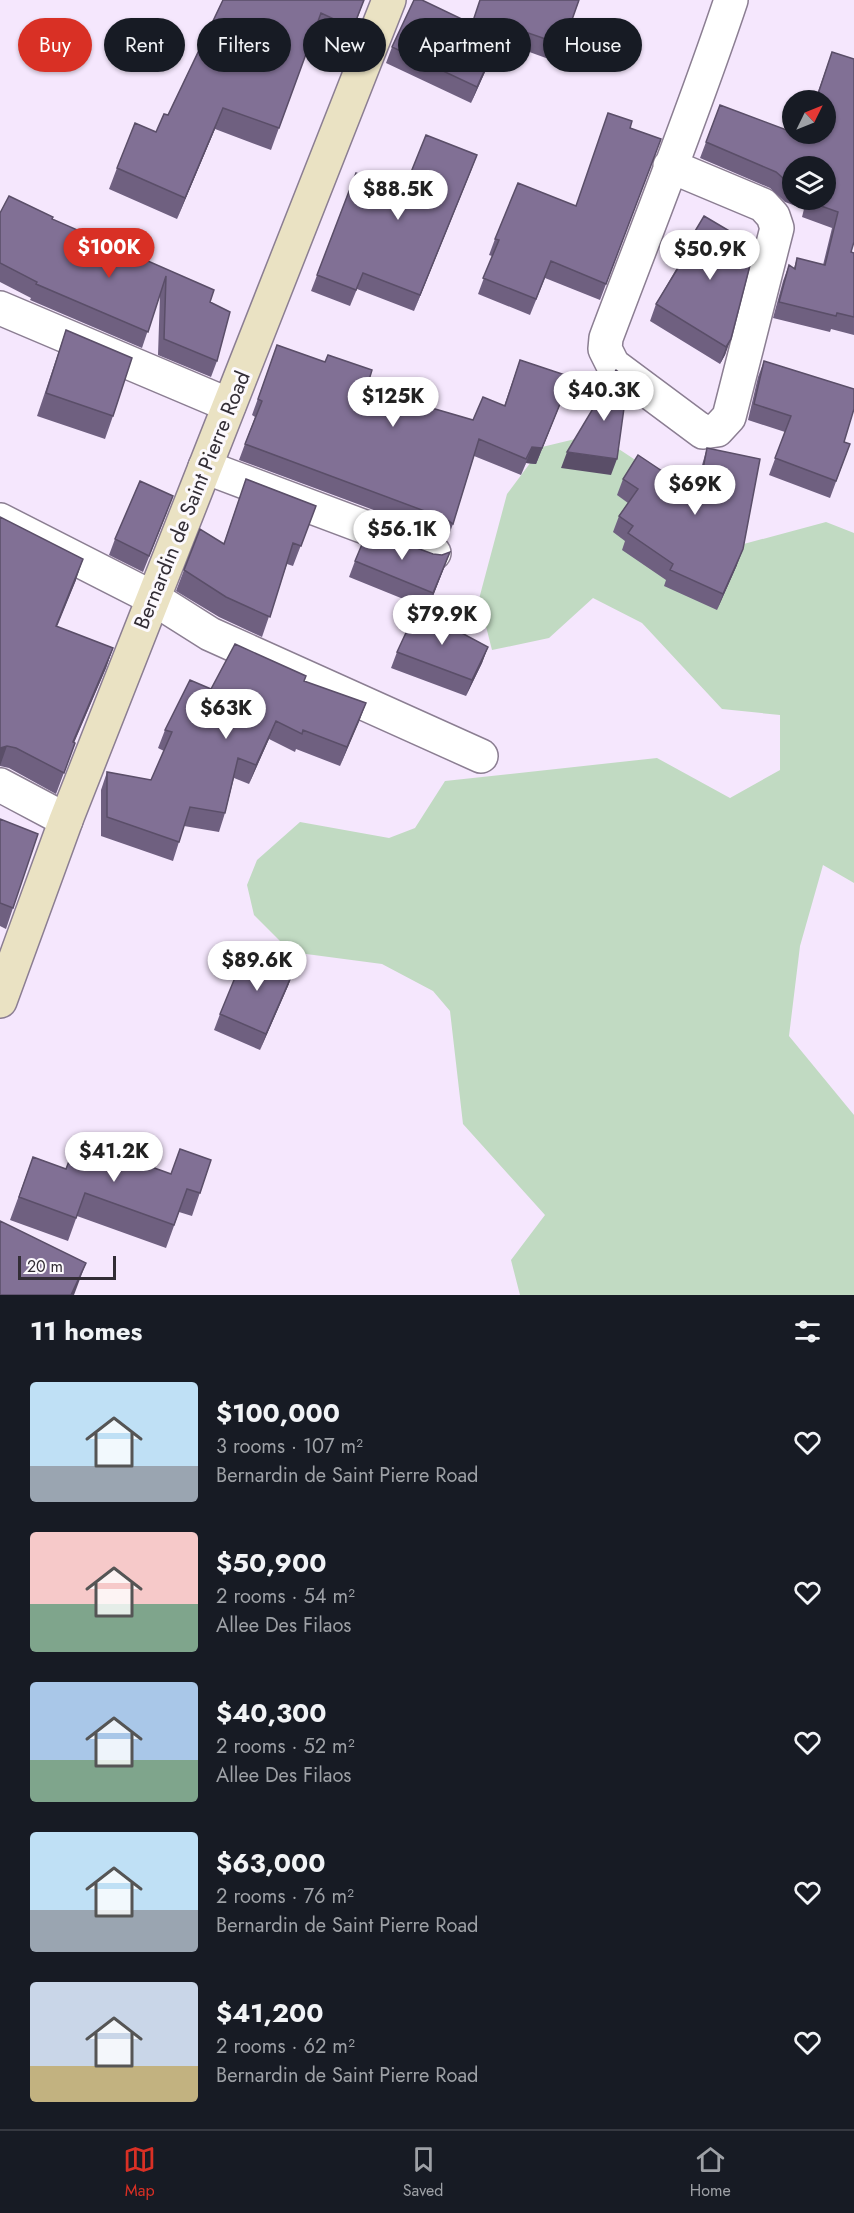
<!DOCTYPE html>
<meta charset="utf-8">
<style>
body{margin:0;font-family:Jost,sans-serif;background:#20242c;color:#f1f3f6;height:100vh;display:flex;flex-direction:column;font-size:22px;white-space:nowrap}
*{box-sizing:border-box;margin:0}
p{font-size:20px;color:#9ea1a6}
.icon{flex:none;width:33px;height:33px;fill:none;stroke:currentColor;stroke-width:2;stroke-linecap:round;stroke-linejoin:round}
.map{position:relative;height:1295px;overflow:hidden}
.panel{display:flex;flex-direction:column;background:#171b24;flex:1}
.panel>*{flex:none}
.hud{position:absolute;left:18px;top:18px;width:819px;height:54px;display:flex;gap:12px}
.needle{width:39px;rotate:47deg}
.controls{position:absolute;left:782px;top:90px;display:grid;gap:12px}
.controls a{display:grid;place-items:center;width:54px;height:54px;border-radius:50%;background:#171b24;box-shadow:0 2px 4px #0004;font-size:30px}
.scale{position:absolute;left:18px;bottom:15px;width:98px;box-sizing:border-box;padding-left:6px;border:3px solid #322d35;border-top:0;font-size:16px;line-height:21px;white-space:nowrap;color:#322d35;-webkit-text-stroke:4px #fcf9fd;paint-order:stroke}
.price{position:absolute;translate:-50% -51px;padding:0 14px;border-radius:21px;background:#fff;color:#222;font-size:20px;line-height:39px;filter:drop-shadow(0 2px 3px #0008)}
.price::after{content:'';position:absolute;left:50%;top:36px;width:18px;height:14px;margin-left:-9px;background:inherit;clip-path:polygon(0 0,100% 0,50% 100%)}
.price.on{background:#d93025;color:#fff}
ul{padding:0;list-style:none}
li{display:flex;align-items:center;gap:18px;height:150px;padding:0 30px}
li span{display:grid;place-items:center;flex:none;width:168px;height:120px;border-radius:6px;color:#555}
li>.icon{margin-inline-start:auto}
span .icon{width:72px;height:72px;fill:#fffc;stroke-width:1}
li b{font-size:26px}
h2{display:flex;justify-content:space-between;align-items:center;height:72px;padding:0 30px;font-size:26px}
.pill{padding:0 21px;border-radius:27px;background:#171b24;box-shadow:0 2px 4px #0004;font-size:21px;line-height:54px}
.pill.on{background:#d93025;color:#fff}
.dock{display:flex;justify-content:space-around;align-items:center;height:84px;border-top:2px solid #363941;background:#171b24;font-size:16px;color:#9ea1a6}
.dock a{display:grid;justify-items:center;gap:3px}
.dock .on{color:#d93025}
.map>svg:first-child{display:block}
.green{fill:#c1dac2}
.lines{fill:none;stroke-linecap:round;stroke-linejoin:round}
.minor-casing{stroke:#8b7e92;stroke-width:36}
.secondary-casing{stroke:#8b7e92;stroke-width:36}
.minor{stroke:#fff;stroke-width:33}
.secondary{stroke:#eae2c3;stroke-width:33}
.wall{fill:#6f6080;fill-rule:evenodd}
.shaded-wall{fill:#5a4e68}
.building{fill:#817095;stroke:#5a4e68;stroke-width:1.5}
.labels{text-anchor:middle;dominant-baseline:central;stroke-width:6;stroke-linejoin:round;paint-order:stroke}
.street-label{font-size:21px;fill:#322d35;stroke:#fcf9fd}
</style>
<div class="map">
<svg width="854" height="1295" viewBox="0 0 854 1295">
<rect width="100%" height="100%" fill="#f5e7fd"/>
<!-- green -->
<path class="green" d="M 596,434 L 643,465 L 714,552 L 826,522 L 854,533 L 854,883 L 823,865 L 800,946 L 789,1036 L 854,1115 L 854,1295 L 520,1295 L 511,1260 L 545,1215 L 463,1124 L 450,1011 L 433,991 L 382,964 L 291,952 L 254,915 L 247,885 L 257,860 L 300,822 L 389,838 L 415,828 L 445,781 L 657,758 L 730,798 L 780,770 L 780,715 L 722,709 L 642,623 L 593,598 L 549,638 L 492,650 L 479,599 L 507,494 L 542,447 Z"/>
<g class="lines">
<defs>
<path id="minor" d="M 670,166 L 763,205 L 773,216 L 777,228 L 729,417 L 717,430 L 703,432 L 613,365 L 605,349 L 606,338 C 648,226 693,114 731,0
M 0,308 L 229,405
M 205,467 L 434,553
M 0,520 L 153,598 L 210,634 L 481,756
M 0,785 L 66,820"/>
<path id="secondary" d="M 0,1001 L 66,820 L 389,0"/>
</defs>
<!-- minor casing -->
<use href="#minor" class="minor-casing"/>
<!-- secondary casing -->
<use href="#secondary" class="secondary-casing"/>
<!-- minor -->
<use href="#minor" class="minor"/>
<!-- secondary -->
<use href="#secondary" class="secondary"/>
</g>
<!-- wall -->
<path class="wall" d="M 223,0 L 364,0 L 346,50 L 313,34 L 271,150 L 215,129 L 177,219 L 109,189 L 117,168 L 156,132 L 168,115 Z
M 579,0 L 557,62 L 499,41 L 471,103 L 386,63 L 392,47 L 472,24 Z
M 832,52 L 851,252 L 854,253 L 854,335 L 831,329 L 830,332 L 773,318 L 783,281 L 789,265 L 794,268 L 797,258 L 823,265 L 832,228 L 802,217 L 804,209 L 785,202 L 770,188 L 700,158 L 720,105 L 803,137 L 804,134 L 825,134 L 825,100 L 815,100 ZM 792,166 L 825,200 L 792,200 Z
M 630,128 L 661,139 L 600,300 L 545,278 L 530,315 L 478,294 L 492,256 L 489,255 L 495,239 L 575,206 Z
M 477,155 L 414,311 L 357,289 L 350,306 L 311,291 L 356,173 L 403,192 Z
M 0,213 L 52,220 L 210,302 L 217,361 L 211,377 L 158,355 L 160,294 L 142,348 L 30,300 L 31,298 L 0,282 Z
M 755,246 L 725,355 L 720,364 L 650,321 L 656,304 L 679,264 L 685,248 Z
M 66,330 L 113,416 L 105,439 L 37,416 Z
M 277,345 L 369,380 L 411,402 L 473,420 L 504,406 L 520,360 L 571,377 L 536,464 L 526,463 L 521,475 L 474,456 L 453,524 L 447,540 L 441,535 L 239,460 L 255,417 L 252,415 Z
M 764,361 L 844,442 L 850,444 L 830,498 L 769,475 L 785,432 L 748,420 L 758,377 Z
M 707,448 L 737,565 L 717,610 L 664,586 L 666,580 L 622,550 L 625,541 L 613,532 L 619,516 L 628,503 L 617,495 L 623,479 L 696,494 L 702,465 Z
M 246,479 L 316,506 L 293,566 L 287,564 L 262,637 L 219,617 L 176,591 L 184,570 L 224,543 Z
M 167,512 L 143,572 L 109,555 L 115,539 Z
M 0,517 L 76,580 L 57,627 L 113,648 L 106,668 L 74,743 L 75,743 L 56,794 L 9,768 L 0,766 Z
M 450,552 L 428,609 L 349,577 L 355,561 L 442,555 Z
M 488,647 L 482,663 L 466,696 L 391,668 L 397,652 Z
M 304,681 L 366,703 L 340,766 L 296,749 L 295,752 L 269,739 L 249,784 L 234,778 L 225,813 L 219,832 L 184,826 L 173,861 L 101,836 L 101,790 L 107,772 L 151,780 L 164,751 L 158,748 L 165,730 L 211,689 Z
M 0,819 L 13,908 L 6,929 L 0,926 Z
M 294,970 L 288,986 L 260,1050 L 214,1030 L 220,1014 Z
M 180,1149 L 211,1160 L 192,1216 L 179,1212 L 166,1248 L 77,1216 L 68,1241 L 10,1220 L 33,1157 L 66,1169 L 171,1174 Z"/>
<!-- shaded-wall -->
<path class="shaded-wall" d="M 505,25 L 499,41 L 471,103 L 477,87 Z
M 223,108 L 215,129 L 177,219 L 185,198 Z
M 477,155 L 471,171 L 414,311 L 420,295 Z
M 731,339 L 725,355 L 720,364 L 726,347 Z
M 571,377 L 536,464 L 526,463 L 521,475 L 532,447 Z
M 567,452 L 617,459 L 611,475 L 561,468 Z
M 743,549 L 737,565 L 717,610 L 723,594 Z
M 450,552 L 444,568 L 428,609 L 433,593 Z
M 83,559 L 76,580 L 48,647 L 56,626 Z
M 488,647 L 482,663 L 466,696 L 472,680 Z
M 113,648 L 106,668 L 65,763 L 73,742 Z
M 366,703 L 359,722 L 340,766 L 347,747 Z
M 276,721 L 269,739 L 249,784 L 256,765 Z
M 7,746 L 0,766 L 0,748 Z
M 294,970 L 288,986 L 260,1050 L 266,1034 Z
M 86,1263 L 74,1295 L 71,1295 Z"/>
<!-- building -->
<path class="building" d="M 223,0 L 364,0 L 353,28 L 321,13 L 279,128 L 223,108 L 185,198 L 117,168 L 135,123 L 156,132 L 164,114 L 168,115 Z
M 414,0 L 422,0 L 472,24 L 480,0 L 579,0 L 563,45 L 505,25 L 477,87 L 392,47 Z
M 832,52 L 854,59 L 854,242 L 851,252 L 854,253 L 854,317 L 837,313 L 836,316 L 779,302 L 789,265 L 795,269 L 797,258 L 825,265 L 838,212 L 807,201 L 808,200 L 825,200 L 825,166 L 792,166 L 792,186 L 776,172 L 706,142 L 720,105 L 792,132 L 792,134 L 795,134 L 804,137 L 805,134 L 825,134 L 825,100 L 816,100 Z
M 608,113 L 632,121 L 630,128 L 661,139 L 606,284 L 551,261 L 536,299 L 483,278 L 499,240 L 495,239 L 518,183 L 576,206 Z
M 426,135 L 477,155 L 420,295 L 363,273 L 356,290 L 317,275 L 356,173 L 403,192 Z
M 9,196 L 53,217 L 52,219 L 214,290 L 210,302 L 230,312 L 217,361 L 164,339 L 166,276 L 148,332 L 36,284 L 37,282 L 0,263 L 0,213 Z
M 704,216 L 755,246 L 731,339 L 726,347 L 656,304 L 689,250 L 685,248 Z
M 66,330 L 132,358 L 113,416 L 46,393 Z
M 277,345 L 325,362 L 328,355 L 372,370 L 369,380 L 413,396 L 411,402 L 473,420 L 483,397 L 505,406 L 520,360 L 571,377 L 542,448 L 532,447 L 526,459 L 479,439 L 453,524 L 446,519 L 245,444 L 262,401 L 258,399 Z
M 764,361 L 854,389 L 854,409 L 844,442 L 850,444 L 836,481 L 775,458 L 791,416 L 754,404 Z
M 616,370 L 628,379 L 617,459 L 567,452 Z
M 707,448 L 760,459 L 743,549 L 723,594 L 670,570 L 673,564 L 628,533 L 633,526 L 619,516 L 638,489 L 623,479 L 638,455 L 698,495 Z
M 246,479 L 316,506 L 301,546 L 293,543 L 270,617 L 226,597 L 184,570 L 200,529 L 224,544 Z
M 140,481 L 173,496 L 149,556 L 115,539 Z
M 0,517 L 83,559 L 56,626 L 113,648 L 73,742 L 75,743 L 64,773 L 16,748 L 7,746 L 0,748 Z
M 368,530 L 433,554 L 442,555 L 450,552 L 433,593 L 355,561 Z
M 417,609 L 488,647 L 472,680 L 397,652 Z
M 235,644 L 306,676 L 304,681 L 366,703 L 347,747 L 303,730 L 302,734 L 276,721 L 256,765 L 238,758 L 225,813 L 190,807 L 179,842 L 107,817 L 107,772 L 151,780 L 172,732 L 165,730 L 190,680 L 211,689 Z
M 0,819 L 38,834 L 13,908 L 0,903 Z
M 246,951 L 294,970 L 266,1034 L 220,1014 Z
M 77,1140 L 171,1174 L 180,1149 L 211,1160 L 200,1193 L 187,1189 L 174,1225 L 85,1193 L 76,1218 L 19,1197 L 33,1157 L 66,1169 Z
M 0,1221 L 86,1263 L 71,1295 L 0,1295 Z"/>
<g class="labels">
<!-- street labels -->
<g class="street-label">
<text transform="translate(192 500) rotate(-68)">Bernardin de Saint Pierre Road</text>
</g>
</g>
</svg>
<div class="controls">
<a><svg class="needle" viewBox="-14 -14 28 28"><path d="M0-13l5 13h-10z" fill="#e53935"/><path d="M0 13l5-13h-10z" fill="#9ea1a6"/></svg></a>
<a><svg class="icon" aria-label="layers" viewBox="0 0 24 24"><path d="M12 4l9 5-9 5-9-5zM3 14l9 5 9-5"/></svg></a>
</div>
<div class="scale">20 m</div>
<b class="price" style="left:398px;top:221px">$88.5K</b>
<b class="price on" style="left:109px;top:279px">$100K</b>
<b class="price" style="left:710px;top:281px">$50.9K</b>
<b class="price" style="left:604px;top:422px">$40.3K</b>
<b class="price" style="left:393px;top:428px">$125K</b>
<b class="price" style="left:695px;top:516px">$69K</b>
<b class="price" style="left:402px;top:561px">$56.1K</b>
<b class="price" style="left:442px;top:646px">$79.9K</b>
<b class="price" style="left:226px;top:740px">$63K</b>
<b class="price" style="left:257px;top:992px">$89.6K</b>
<b class="price" style="left:114px;top:1183px">$41.2K</b>
<div class="hud">
<a class="pill on">Buy</a>
<a class="pill">Rent</a>
<a class="pill">Filters</a>
<a class="pill">New</a>
<a class="pill">Apartment</a>
<a class="pill">House</a>
</div>
</div>
<section class="panel">
<h2>11 homes<svg class="icon" aria-label="filters" viewBox="0 0 24 24"><path d="M4 7h16M4 17h16"/><circle cx="9" cy="7" r="2"/><circle cx="15" cy="17" r="2"/></svg></h2>
<ul>
<li><span style="background:linear-gradient(#bfe0f5 70%,#9aa5b1 0)"><svg class="icon" aria-label="home" viewBox="0 0 24 24"><path d="M3 11l9-7 9 7M6 9v11h12V9"/></svg></span><div><b>$100,000</b><p>3 rooms · 107 m²</p><p>Bernardin de Saint Pierre Road</p></div><svg class="icon" aria-label="heart" viewBox="0 0 24 24"><path d="M12 20l-8-8c-3-5 5-10 8-4 3-6 11-1 8 4z"/></svg></li>
<li><span style="background:linear-gradient(#f6c9c9 60%,#7fa58c 0)"><svg class="icon" aria-label="home" viewBox="0 0 24 24"><path d="M3 11l9-7 9 7M6 9v11h12V9"/></svg></span><div><b>$50,900</b><p>2 rooms · 54 m²</p><p>Allee Des Filaos</p></div><svg class="icon" aria-label="heart" viewBox="0 0 24 24"><path d="M12 20l-8-8c-3-5 5-10 8-4 3-6 11-1 8 4z"/></svg></li>
<li><span style="background:linear-gradient(#a9c7e8 65%,#7fa58c 0)"><svg class="icon" aria-label="home" viewBox="0 0 24 24"><path d="M3 11l9-7 9 7M6 9v11h12V9"/></svg></span><div><b>$40,300</b><p>2 rooms · 52 m²</p><p>Allee Des Filaos</p></div><svg class="icon" aria-label="heart" viewBox="0 0 24 24"><path d="M12 20l-8-8c-3-5 5-10 8-4 3-6 11-1 8 4z"/></svg></li>
<li><span style="background:linear-gradient(#bfe0f5 65%,#9aa5b1 0)"><svg class="icon" aria-label="home" viewBox="0 0 24 24"><path d="M3 11l9-7 9 7M6 9v11h12V9"/></svg></span><div><b>$63,000</b><p>2 rooms · 76 m²</p><p>Bernardin de Saint Pierre Road</p></div><svg class="icon" aria-label="heart" viewBox="0 0 24 24"><path d="M12 20l-8-8c-3-5 5-10 8-4 3-6 11-1 8 4z"/></svg></li>
<li><span style="background:linear-gradient(#c9d6e8 70%,#c2b280 0)"><svg class="icon" aria-label="home" viewBox="0 0 24 24"><path d="M3 11l9-7 9 7M6 9v11h12V9"/></svg></span><div><b>$41,200</b><p>2 rooms · 62 m²</p><p>Bernardin de Saint Pierre Road</p></div><svg class="icon" aria-label="heart" viewBox="0 0 24 24"><path d="M12 20l-8-8c-3-5 5-10 8-4 3-6 11-1 8 4z"/></svg></li>
</ul>
</section>
<nav class="dock">
<a class="on"><svg class="icon" aria-label="map" viewBox="0 0 24 24"><path d="M3 6l6-2 6 2 6-2v14l-6 2-6-2-6 2zM9 4v14M15 6v14"/></svg>Map</a>
<a><svg class="icon" aria-label="saved" viewBox="0 0 24 24"><path d="M7 4h10v16l-5-4-5 4z"/></svg>Saved</a>
<a><svg class="icon" aria-label="home" viewBox="0 0 24 24"><path d="M3 11l9-7 9 7M6 9v11h12V9"/></svg>Home</a>
</nav>
